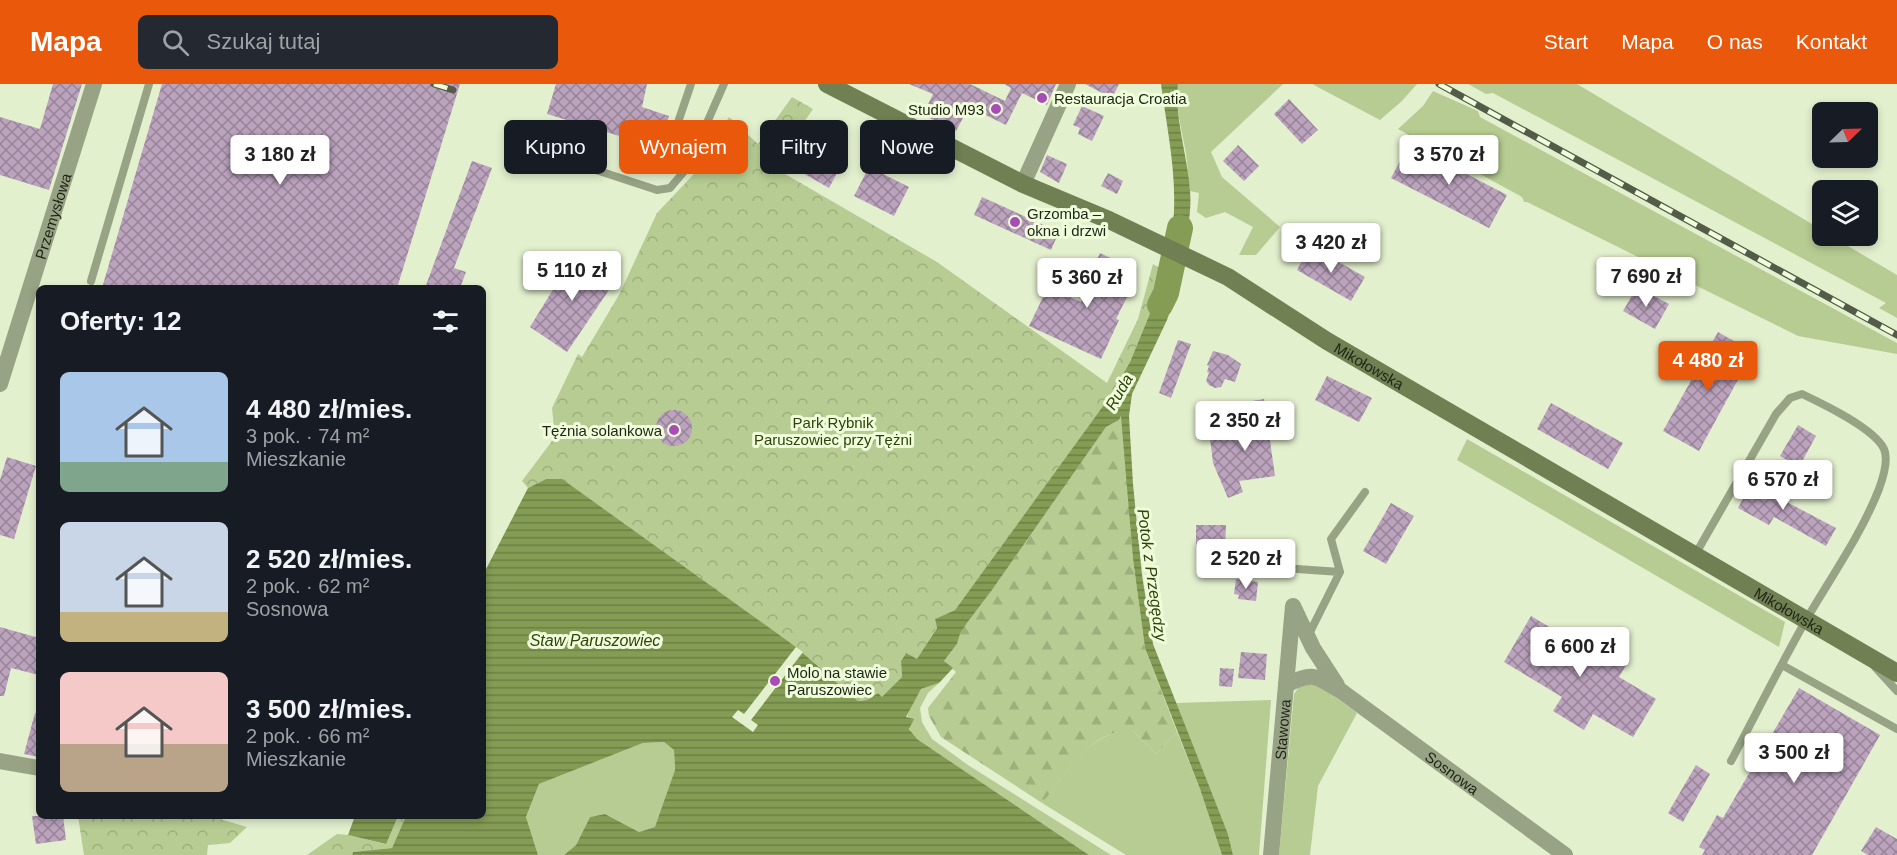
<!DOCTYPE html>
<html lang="pl">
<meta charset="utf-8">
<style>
body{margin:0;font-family:Helvetica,sans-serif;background:#242831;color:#f1f3f6;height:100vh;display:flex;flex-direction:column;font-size:22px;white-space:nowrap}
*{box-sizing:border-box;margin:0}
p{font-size:20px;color:#9ea1a6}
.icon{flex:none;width:33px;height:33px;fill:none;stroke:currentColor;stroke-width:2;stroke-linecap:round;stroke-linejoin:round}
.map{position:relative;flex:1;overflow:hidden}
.sheet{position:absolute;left:36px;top:201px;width:450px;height:534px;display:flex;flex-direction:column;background:#171b24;border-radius:9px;box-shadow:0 3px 9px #0003}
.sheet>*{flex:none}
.top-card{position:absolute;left:504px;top:36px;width:570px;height:54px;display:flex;gap:12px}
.needle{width:39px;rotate:67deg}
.buttons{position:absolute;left:1812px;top:18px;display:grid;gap:12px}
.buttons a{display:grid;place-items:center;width:66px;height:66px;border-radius:9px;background:#171b24;box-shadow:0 3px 9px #0003;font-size:30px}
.price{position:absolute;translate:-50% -51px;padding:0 14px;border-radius:6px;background:#fff;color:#222;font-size:20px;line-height:39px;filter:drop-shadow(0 2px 3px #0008)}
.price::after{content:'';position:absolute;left:50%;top:36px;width:18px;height:14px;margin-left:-9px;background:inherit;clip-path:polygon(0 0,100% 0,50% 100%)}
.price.active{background:#ea580c;color:#fff}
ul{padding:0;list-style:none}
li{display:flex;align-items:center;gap:18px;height:150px;padding:0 24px}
li span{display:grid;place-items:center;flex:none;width:168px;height:120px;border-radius:9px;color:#555}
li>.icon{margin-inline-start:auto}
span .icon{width:72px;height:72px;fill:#fffc;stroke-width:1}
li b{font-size:26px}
h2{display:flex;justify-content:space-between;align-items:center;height:72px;padding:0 24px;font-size:26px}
.tag{padding:0 21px;border-radius:9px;background:#171b24;box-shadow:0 3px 9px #0003;font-size:21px;line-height:54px}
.tag.active{background:#ea580c;color:#fff}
header{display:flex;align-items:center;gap:36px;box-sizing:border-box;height:84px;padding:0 30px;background:#ea580c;color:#fff}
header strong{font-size:28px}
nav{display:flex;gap:33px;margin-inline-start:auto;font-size:21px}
.search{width:420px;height:54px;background:#242831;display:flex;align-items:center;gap:15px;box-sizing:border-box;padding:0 21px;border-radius:9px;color:#9ea1a6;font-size:22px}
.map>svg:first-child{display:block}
.grass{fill:#b7cc92}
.forest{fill:url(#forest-firs)}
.park{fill:url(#park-crowns)}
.water{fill:url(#water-rules)}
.pier{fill:#e3f0ce}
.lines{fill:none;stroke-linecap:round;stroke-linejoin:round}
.river{stroke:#849c54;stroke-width:26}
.building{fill:url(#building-cross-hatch)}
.lane{stroke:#97a384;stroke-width:8}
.street{stroke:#97a384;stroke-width:16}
.secondary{stroke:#708052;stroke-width:18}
.rail-casing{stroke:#545c49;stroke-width:7}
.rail{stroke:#f0fddb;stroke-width:4.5;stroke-dasharray:14;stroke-linecap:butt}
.poi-dot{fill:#aa4cb5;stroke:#f0fddb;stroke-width:2}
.labels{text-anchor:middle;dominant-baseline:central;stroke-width:6;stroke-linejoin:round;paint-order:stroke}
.poi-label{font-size:15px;fill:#1f2417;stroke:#f0fddb;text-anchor:start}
.street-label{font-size:15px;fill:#1f2417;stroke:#f0fddb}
.park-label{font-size:15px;fill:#31410a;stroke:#f0fddb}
.water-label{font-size:16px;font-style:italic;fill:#32420b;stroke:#f0fddb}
</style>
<header>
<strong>Mapa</strong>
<div class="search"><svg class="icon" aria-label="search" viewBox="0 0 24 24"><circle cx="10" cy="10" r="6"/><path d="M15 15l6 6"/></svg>Szukaj tutaj</div>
<nav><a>Start</a><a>Mapa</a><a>O nas</a><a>Kontakt</a></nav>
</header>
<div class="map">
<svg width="1897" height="771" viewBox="0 0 1897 771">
<defs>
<pattern id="forest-firs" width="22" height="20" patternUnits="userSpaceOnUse" patternTransform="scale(1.5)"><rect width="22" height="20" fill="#b7cc92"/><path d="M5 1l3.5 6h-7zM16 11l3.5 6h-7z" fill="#9daf7d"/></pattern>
<pattern id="park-crowns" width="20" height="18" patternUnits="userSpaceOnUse" patternTransform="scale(1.5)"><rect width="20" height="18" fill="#b7cc92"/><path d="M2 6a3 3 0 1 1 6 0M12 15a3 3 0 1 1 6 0" fill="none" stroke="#9daf7d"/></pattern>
<pattern id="water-rules" width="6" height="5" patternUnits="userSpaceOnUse" patternTransform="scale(1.5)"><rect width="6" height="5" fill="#849c54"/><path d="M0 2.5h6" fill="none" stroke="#6b7f45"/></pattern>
<pattern id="building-cross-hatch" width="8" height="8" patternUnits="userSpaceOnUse" patternTransform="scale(1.5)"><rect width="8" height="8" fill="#bba2bd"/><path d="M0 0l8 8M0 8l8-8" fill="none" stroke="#978499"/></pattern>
</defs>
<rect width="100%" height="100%" fill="#e3f0ce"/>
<!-- grass -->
<path class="grass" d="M 1178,0 L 1283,0 L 1211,68 L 1222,93 L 1280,143 L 1256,171 L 1239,171 L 1253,143 L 1225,128 L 1206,134 L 1197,128 L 1199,109 L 1190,107 C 1188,94 1188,82 1186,70 C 1182,46 1175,24 1178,0 Z
M 1312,0 L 1417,0 L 1402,17 L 1380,36 Z
M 1468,0 L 1577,0 L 1822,146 L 1822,152 L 1831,152 L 1897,191 L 1897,234 L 1879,224 L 1886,219 L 1493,9 L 1486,10 Z
M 1433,7 L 1478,27 L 1480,33 L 1897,259 L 1897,270 L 1798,252 L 1527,118 L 1524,118 L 1522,113 L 1398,45 L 1423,22 Z
M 1467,355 L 1785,538 L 1779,563 L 1457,376 Z
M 939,599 L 928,609 L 920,624 L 922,638 L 932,655 L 968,681 L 1111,771 L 1089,771 L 917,655 C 899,635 910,625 921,605 Z
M 1316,599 L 1357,629 L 1318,702 L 1310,771 L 1279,771 L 1294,610 L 1299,603 Z
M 1271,616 L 1259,771 L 1233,771 L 1228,750 L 1175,619 Z
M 1126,646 L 1133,647 L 1156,670 L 1177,648 L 1200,705 L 1222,771 L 1126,771 L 1042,719 C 1068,688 1083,654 1126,646 Z
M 664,658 L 674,666 L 675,686 L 656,743 L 639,748 L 605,730 L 590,733 L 576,761 L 564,771 L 538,771 L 526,733 L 539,700 L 643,659 Z"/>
<!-- forest -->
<path class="forest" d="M 1122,330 L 1133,475 L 1145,564 L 1177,648 L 1156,670 L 1133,647 C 1088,645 1068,690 1042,719 L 941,653 L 929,632 L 928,624 L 956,588 L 944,577 L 957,560 L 960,550 L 967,539 L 992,506 L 1106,343 L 1119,336 Z"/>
<!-- park -->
<path class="park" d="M 792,13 L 813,25 L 773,83 L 937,178 L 1107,299 L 1138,235 L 1153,180 L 1167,188 L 1130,278 L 1111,311 L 955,526 L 935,535 L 937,543 L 917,576 L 905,570 L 901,577 L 902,593 L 882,614 L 878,609 L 867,616 L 858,617 L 796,563 L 546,395 L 528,404 L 522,397 L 555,353 L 552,324 L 578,270 L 582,273 L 619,211 L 657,129 L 692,92 L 729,33 L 758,60 Z
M 78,732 L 210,732 L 247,743 L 230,759 L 208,761 L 207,771 L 84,771 Z
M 398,732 L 406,732 L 392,764 L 353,768 L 352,771 L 307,771 L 337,750 L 348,751 L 385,760 Z"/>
<!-- water -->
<path class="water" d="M 1161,0 L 1178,0 C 1174,34 1188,73 1190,107 C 1192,126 1187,145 1186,164 L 1171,156 C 1180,103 1168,52 1161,0 Z
M 1167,188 L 1181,196 L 1167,236 L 1132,310 L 1129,332 L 1133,400 L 1142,491 L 1153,560 L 1228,750 L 1233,771 L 1222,771 L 1200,705 L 1145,564 L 1133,475 L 1121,332 L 1119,336 L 1106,343 L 992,506 L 967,539 L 960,550 L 957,560 L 944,577 L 953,584 L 939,599 L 921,605 L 906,633 L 914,635 L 909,645 L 917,655 L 1089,771 L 564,771 L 576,761 L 590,733 L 605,730 L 639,748 L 655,743 L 675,686 L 674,666 L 664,658 L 643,659 L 539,700 L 526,733 L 538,771 L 352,771 L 353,768 L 392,764 L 406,732 L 483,732 L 483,491 L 528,404 L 546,395 L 562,395 L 796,563 L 858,617 L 867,616 L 878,609 L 882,613 L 902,593 L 901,577 L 906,569 L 917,575 L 937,544 L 935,535 L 955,526 L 1111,311 L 1130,278 Z
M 355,732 L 398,732 L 386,760 L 348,751 Z"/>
<!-- pier -->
<path class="pier" d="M 796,563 L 803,568 L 751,636 L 758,641 L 753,648 L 732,633 L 738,626 L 744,630 Z"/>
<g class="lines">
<!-- river -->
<path class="river" d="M 1160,221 L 1166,209 L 1180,144"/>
</g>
<!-- building -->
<path class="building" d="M 53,0 L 82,0 L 49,106 L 0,91 L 0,33 L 40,45 Z
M 162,0 L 460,0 L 397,204 L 102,204 Z
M 556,0 L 647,0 L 642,23 L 669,32 L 659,64 L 547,30 Z
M 909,0 L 970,0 L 1005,17 L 1011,4 L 1004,0 L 1056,0 L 1047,21 L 1022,9 L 1006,41 L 969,23 L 956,47 L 923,31 L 933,10 Z
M 1085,0 L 1119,0 L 1112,14 Z
M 1289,15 L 1318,46 L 1302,60 L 1274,30 Z
M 1082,22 L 1104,32 L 1092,57 L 1078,50 L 1080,44 L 1073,41 Z
M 792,59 L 828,79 L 836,64 L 847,70 L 829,104 L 782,77 Z
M 1409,60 L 1507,111 L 1489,144 L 1391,94 Z
M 1238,61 L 1259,82 L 1244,97 L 1223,77 Z
M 1047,71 L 1067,80 L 1059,99 L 1040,88 Z
M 472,77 L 492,84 L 454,184 L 466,188 L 460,204 L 425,204 Z
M 869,83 L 909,103 L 894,132 L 854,112 Z
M 1108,89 L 1123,97 L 1117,110 L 1101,102 Z
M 982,113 L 1059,148 L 1051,166 L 974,131 Z
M 1310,162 L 1365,193 L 1351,217 L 1297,186 Z
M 576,168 L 615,197 L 567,268 L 530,243 Z
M 1100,169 L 1135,186 L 1128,199 L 1133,201 L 1116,235 L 1119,236 L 1101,275 L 1029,242 L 1048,203 L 1081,218 L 1092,195 L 1086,192 L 1087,188 L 1093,177 L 1096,178 Z
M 1637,203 L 1669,220 L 1655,245 L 1623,227 Z
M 1718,248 L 1753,268 L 1699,367 L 1663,347 Z
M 1178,256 L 1191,260 L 1171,314 L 1159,309 Z
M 1213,267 L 1228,271 L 1241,280 L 1235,298 L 1225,295 L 1221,303 L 1215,304 L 1209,301 L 1206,297 L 1209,289 L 1207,288 L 1209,282 L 1207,281 Z
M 1327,292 L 1372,314 L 1359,338 L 1315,316 Z
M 1264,315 L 1275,392 L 1239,397 L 1243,408 L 1228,414 L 1213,379 L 1210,354 L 1247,349 L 1244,325 L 1248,325 L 1247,318 Z
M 1551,319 L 1623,359 L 1608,385 L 1537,345 Z
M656 344a18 18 0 1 1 36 0a18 18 0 1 1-36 0Z
M 1798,341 L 1816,352 L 1799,383 L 1780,372 Z
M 7,373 L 36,382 L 14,455 L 0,451 L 0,396 Z
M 1759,394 L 1786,409 L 1783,416 L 1836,444 L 1826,462 L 1774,433 L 1769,441 L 1738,424 L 1753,396 Z
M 1391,419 L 1414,432 L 1386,480 L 1363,467 Z
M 1196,441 L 1226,441 L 1225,463 L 1196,463 Z
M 1236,495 L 1258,498 L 1256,517 L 1238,515 L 1239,511 L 1234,510 Z
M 1531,532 L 1578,560 L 1582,554 L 1626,581 L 1619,593 L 1656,615 L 1633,653 L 1593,630 L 1584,646 L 1553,627 L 1562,613 L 1504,578 Z
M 0,543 L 39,554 L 39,591 L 11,584 L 4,612 L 0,612 Z
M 1241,568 L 1267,570 L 1265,596 L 1238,594 Z
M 1220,584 L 1234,585 L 1232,603 L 1219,602 Z
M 1799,604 L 1880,651 L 1812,771 L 1702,771 L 1705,766 L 1699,763 L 1717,731 L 1723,734 Z
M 35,629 L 39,629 L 39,673 L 24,670 Z
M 1696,681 L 1710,690 L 1683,738 L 1668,729 Z
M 32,732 L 63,732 L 66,756 L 36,760 Z
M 1876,743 L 1897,755 L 1897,771 L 1868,771 L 1861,767 Z"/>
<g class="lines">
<!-- lane -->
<path class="lane" d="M 671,59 L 691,0
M 529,64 L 657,106 L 670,104 L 687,84 L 724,0
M 91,197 L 149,0
M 1695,471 L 1776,330 L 1790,314 L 1802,310 C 1823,320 1874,344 1884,365 C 1889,376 1883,394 1879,405 C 1861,451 1831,493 1806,536 C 1780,582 1756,630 1731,677
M 1297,485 L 1340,488 L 1331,455 L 1365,408
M 1308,552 L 1340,488
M 1782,581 L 1897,645
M 1875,583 L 1897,607"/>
<!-- street -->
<g class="street">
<path d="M 1023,100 L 1068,0"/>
<path id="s1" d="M 0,300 L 94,0"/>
<path d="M 1294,524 L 1313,564 L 1337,601"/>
<path id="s2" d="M 1286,601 C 1314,587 1315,592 1341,607 L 1565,771"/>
<path d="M 0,677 L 39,684"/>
<path id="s3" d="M 1271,771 L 1293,522"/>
</g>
<!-- secondary -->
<path class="secondary" id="s4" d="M 827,0 L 1023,100 L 1109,136 L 1228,193 L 1327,257 L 1897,589"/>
<defs>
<path id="rail" d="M 434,0 L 453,6
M 1439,0 L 1897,251"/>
</defs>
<!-- rail casing -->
<use href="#rail" class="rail-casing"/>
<!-- rail -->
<use href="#rail" class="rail"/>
</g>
<!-- markers -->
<g class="poi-dot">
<circle cx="1042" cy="14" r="6"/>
<circle cx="996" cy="25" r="6"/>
<circle cx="1015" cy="138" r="6"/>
<circle cx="674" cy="346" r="6"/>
<circle cx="775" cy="597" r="6"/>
</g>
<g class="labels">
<!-- poi labels -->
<g class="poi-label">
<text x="1054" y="14">Restauracja Croatia</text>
<text x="984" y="25" text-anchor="end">Studio M93</text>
<text x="1027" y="129">Grzomba –<tspan x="1027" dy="17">okna i drzwi</tspan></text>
<text x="662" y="346" text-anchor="end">Tężnia solankowa</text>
<text x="787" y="588">Molo na stawie<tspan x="787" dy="17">Paruszowiec</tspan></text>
</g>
<!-- street labels -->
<g class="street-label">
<text stroke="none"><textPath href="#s1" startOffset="176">Przemysłowa</textPath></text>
<text stroke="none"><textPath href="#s4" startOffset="612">Mikołowska</textPath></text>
<text stroke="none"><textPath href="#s4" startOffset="1098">Mikołowska</textPath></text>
<text stroke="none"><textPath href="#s3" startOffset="126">Stawowa</textPath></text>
<text stroke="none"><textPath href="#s2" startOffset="198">Sosnowa</textPath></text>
</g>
<!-- park labels -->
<g class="park-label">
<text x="833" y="338">Park Rybnik<tspan x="833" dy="17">Paruszowiec przy Tężni</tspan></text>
</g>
<!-- water labels -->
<g class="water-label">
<text transform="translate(1119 308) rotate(-60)">Ruda</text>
<text transform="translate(1152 491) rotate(82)">Potok z Przegędzy</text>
<text x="595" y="556">Staw Paruszowiec</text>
</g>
</g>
</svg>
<div class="buttons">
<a><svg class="needle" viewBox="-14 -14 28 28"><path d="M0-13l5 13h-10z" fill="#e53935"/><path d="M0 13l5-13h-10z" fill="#9ea1a6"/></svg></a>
<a><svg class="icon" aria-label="layers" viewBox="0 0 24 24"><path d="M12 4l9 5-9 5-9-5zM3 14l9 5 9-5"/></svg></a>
</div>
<b class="price" style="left:280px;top:102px">3 180 zł</b>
<b class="price" style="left:1449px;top:102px">3 570 zł</b>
<b class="price" style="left:1331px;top:190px">3 420 zł</b>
<b class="price" style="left:572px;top:218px">5 110 zł</b>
<b class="price" style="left:1646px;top:224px">7 690 zł</b>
<b class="price" style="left:1087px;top:225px">5 360 zł</b>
<b class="price active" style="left:1708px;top:308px">4 480 zł</b>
<b class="price" style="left:1245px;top:368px">2 350 zł</b>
<b class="price" style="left:1783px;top:427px">6 570 zł</b>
<b class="price" style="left:1246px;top:506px">2 520 zł</b>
<b class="price" style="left:1580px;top:594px">6 600 zł</b>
<b class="price" style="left:1794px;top:700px">3 500 zł</b>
<div class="top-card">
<a class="tag">Kupno</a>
<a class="tag active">Wynajem</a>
<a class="tag">Filtry</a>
<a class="tag">Nowe</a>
</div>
<section class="sheet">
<h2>Oferty: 12<svg class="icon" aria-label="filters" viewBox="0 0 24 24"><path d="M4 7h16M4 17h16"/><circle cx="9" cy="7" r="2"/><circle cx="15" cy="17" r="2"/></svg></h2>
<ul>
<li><span style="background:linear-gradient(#a9c7e8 75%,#7fa58c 0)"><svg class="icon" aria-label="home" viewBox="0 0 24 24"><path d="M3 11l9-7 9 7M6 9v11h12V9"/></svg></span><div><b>4 480 zł/mies.</b><p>3 pok. · 74 m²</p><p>Mieszkanie</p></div></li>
<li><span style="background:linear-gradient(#c9d6e8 75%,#c2b280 0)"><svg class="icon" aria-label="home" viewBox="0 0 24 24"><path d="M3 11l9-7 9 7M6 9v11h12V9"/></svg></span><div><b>2 520 zł/mies.</b><p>2 pok. · 62 m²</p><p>Sosnowa</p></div></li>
<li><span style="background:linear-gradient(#f6c9c9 60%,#b9a48a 0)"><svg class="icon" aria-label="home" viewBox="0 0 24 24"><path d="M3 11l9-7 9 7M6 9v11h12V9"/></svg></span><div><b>3 500 zł/mies.</b><p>2 pok. · 66 m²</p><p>Mieszkanie</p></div></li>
</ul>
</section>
</div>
